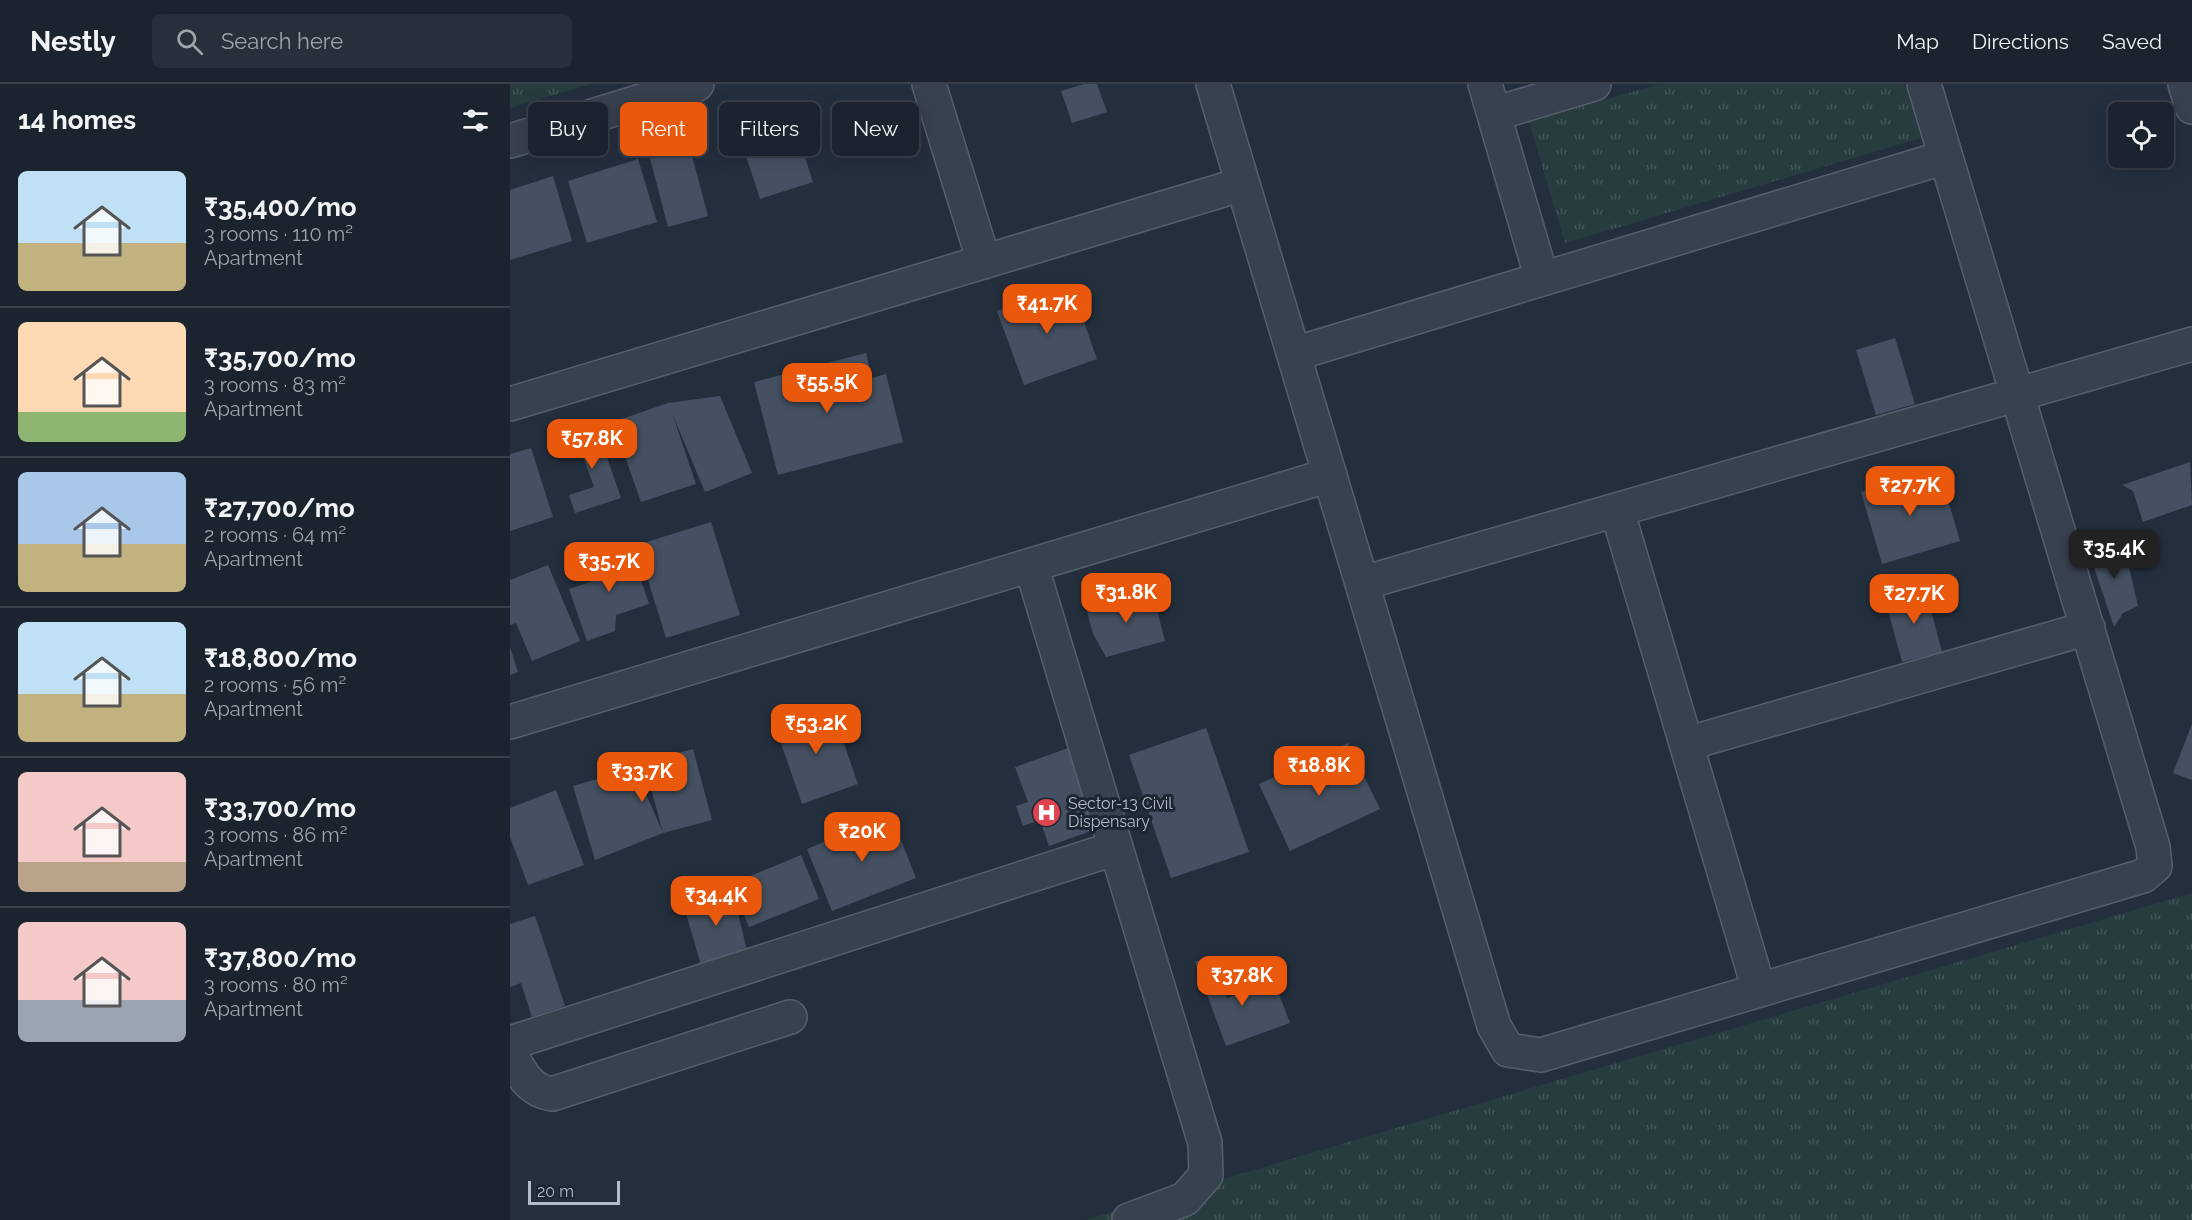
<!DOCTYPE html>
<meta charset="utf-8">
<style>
body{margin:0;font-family:Raleway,sans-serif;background:#282f3a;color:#f1f3f6;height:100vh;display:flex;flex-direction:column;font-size:22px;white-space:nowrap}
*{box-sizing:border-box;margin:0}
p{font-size:20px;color:#a0a4aa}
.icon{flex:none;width:33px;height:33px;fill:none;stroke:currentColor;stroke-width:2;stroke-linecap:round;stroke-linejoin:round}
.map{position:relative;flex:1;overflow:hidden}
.side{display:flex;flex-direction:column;background:#1b232e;width:510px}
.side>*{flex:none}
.hud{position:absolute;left:18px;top:18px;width:570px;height:54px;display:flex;gap:12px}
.tools{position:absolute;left:1598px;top:18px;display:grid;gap:12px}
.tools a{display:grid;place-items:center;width:66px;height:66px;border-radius:9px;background:#1b232e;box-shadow:0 3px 15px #0003,0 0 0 2px #39404a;font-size:30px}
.scale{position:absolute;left:18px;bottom:15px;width:92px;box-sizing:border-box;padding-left:6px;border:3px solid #b4bcc9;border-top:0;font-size:16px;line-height:21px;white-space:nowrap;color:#b4bcc9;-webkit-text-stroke:4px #1d2633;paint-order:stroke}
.price{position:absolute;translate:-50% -51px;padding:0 14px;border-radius:12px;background:#ea580c;color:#fff;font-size:20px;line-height:39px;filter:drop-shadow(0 2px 3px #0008)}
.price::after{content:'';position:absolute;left:50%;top:36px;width:18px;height:14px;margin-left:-9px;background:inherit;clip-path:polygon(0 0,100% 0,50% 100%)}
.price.current{background:#222;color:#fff}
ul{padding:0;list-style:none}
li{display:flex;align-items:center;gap:18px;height:150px;padding:0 18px}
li+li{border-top:2px solid #39404a}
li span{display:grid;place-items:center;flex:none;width:168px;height:120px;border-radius:9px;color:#555}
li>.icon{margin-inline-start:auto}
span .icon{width:72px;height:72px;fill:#fffc;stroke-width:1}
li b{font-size:26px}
h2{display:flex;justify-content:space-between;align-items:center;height:72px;padding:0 18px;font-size:26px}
.chip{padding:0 21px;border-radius:9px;background:#1b232e;box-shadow:0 3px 15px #0003,0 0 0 2px #39404a;font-size:21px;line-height:54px}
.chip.current{background:#ea580c;color:#fff}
header{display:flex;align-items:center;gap:36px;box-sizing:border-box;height:84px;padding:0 30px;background:#1b232e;border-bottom:2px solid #39404a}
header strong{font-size:28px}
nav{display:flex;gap:33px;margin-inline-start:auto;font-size:21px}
.search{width:420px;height:54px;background:#282f3a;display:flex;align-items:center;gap:15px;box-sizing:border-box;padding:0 21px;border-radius:9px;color:#a0a4aa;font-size:22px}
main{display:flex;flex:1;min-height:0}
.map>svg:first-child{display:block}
.park{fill:url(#park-tufts)}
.building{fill:#455162}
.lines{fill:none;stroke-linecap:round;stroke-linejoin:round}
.minor-casing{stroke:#565f6c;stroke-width:36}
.minor{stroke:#38414e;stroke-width:33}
.labels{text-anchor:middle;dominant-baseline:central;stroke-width:6;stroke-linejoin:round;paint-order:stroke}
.poi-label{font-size:16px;fill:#b4bcc9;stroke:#1d2633;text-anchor:start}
</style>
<header>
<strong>Nestly</strong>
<div class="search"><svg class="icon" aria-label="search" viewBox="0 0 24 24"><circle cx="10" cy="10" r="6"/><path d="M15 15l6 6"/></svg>Search here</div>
<nav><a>Map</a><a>Directions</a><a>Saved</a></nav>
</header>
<main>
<section class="side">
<h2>14 homes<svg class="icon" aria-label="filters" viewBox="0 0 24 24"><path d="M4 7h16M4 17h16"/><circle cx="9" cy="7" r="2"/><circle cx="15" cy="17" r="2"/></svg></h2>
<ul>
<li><span style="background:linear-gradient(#bfe0f5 60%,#c2b280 0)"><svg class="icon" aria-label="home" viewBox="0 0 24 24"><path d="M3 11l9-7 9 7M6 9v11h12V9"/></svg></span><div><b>₹35,400/mo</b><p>3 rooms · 110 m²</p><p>Apartment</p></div></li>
<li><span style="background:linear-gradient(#ffd9b3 75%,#8fb573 0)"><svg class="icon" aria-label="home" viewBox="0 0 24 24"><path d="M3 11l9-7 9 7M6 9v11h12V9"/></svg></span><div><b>₹35,700/mo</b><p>3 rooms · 83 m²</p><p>Apartment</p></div></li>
<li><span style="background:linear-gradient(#a9c7e8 60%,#c2b280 0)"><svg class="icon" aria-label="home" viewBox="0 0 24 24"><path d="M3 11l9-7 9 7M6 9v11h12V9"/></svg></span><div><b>₹27,700/mo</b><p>2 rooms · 64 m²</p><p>Apartment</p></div></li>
<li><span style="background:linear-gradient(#bfe0f5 60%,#c2b280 0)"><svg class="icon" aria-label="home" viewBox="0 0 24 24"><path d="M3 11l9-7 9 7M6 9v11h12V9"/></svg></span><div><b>₹18,800/mo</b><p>2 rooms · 56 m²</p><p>Apartment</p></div></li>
<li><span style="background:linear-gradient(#f6c9c9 75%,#b9a48a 0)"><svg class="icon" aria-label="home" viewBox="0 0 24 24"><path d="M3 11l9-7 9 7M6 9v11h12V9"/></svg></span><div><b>₹33,700/mo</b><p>3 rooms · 86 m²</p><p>Apartment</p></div></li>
<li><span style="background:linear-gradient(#f6c9c9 65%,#9aa5b1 0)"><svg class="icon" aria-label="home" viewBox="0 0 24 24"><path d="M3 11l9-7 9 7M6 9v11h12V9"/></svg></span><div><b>₹37,800/mo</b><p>3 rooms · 80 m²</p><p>Apartment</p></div></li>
</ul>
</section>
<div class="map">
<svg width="1682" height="1136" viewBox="0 0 1682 1136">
<defs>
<pattern id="park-tufts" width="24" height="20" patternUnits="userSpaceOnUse" patternTransform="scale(1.5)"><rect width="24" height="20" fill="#263c3f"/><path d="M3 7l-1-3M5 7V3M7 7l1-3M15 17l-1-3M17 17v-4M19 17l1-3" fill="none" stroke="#435659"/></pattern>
</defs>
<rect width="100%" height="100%" fill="#242f3e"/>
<!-- park -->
<path class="park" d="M 0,0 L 80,0 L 0,24 Z
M 1149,0 L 1395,0 L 1411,54 L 1055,159 L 1019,38 Z
M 1682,809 L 1682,1136 L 575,1136 Z"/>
<!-- building -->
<path class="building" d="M 574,0 L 587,0 L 597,28 L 562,39 L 551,7 Z
M 278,21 L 303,98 L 250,115 L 225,38 Z
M 176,49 L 198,132 L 158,143 L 136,59 Z
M 128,75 L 147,138 L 77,159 L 58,97 Z
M 43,92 L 62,157 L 0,176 L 0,106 Z
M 561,201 L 587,275 L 514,301 L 487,227 Z
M 1385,254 L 1405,320 L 1366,331 L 1346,266 Z
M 356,269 L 362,294 L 376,290 L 393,358 L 268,391 L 244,298 Z
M 210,312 L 242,389 L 195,408 L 162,329 L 186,400 L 131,418 L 103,338 L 158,319 Z
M 87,344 L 111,414 L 65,429 L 59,411 L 84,403 L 74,375 L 41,359 Z
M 21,364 L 43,433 L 0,447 L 0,370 Z
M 1680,378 L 1682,421 L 1633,438 L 1623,407 L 1612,401 Z
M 1429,385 L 1450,457 L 1372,480 L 1351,408 Z
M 201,438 L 230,531 L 156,554 L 127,461 Z
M 120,462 L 139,520 L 106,531 L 105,547 L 77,557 L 59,505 L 89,495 L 82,475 Z
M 1577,463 L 1615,466 L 1628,522 L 1613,529 L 1604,543 Z
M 38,481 L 70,557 L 22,577 L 6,539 L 0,541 L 0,496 Z
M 1415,504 L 1432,568 L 1392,578 L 1375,515 Z
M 642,507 L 655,557 L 596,573 L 583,550 L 576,524 Z
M 0,563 L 8,588 L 0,591 Z
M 321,622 L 348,700 L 292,720 L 265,642 Z
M 1682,640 L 1682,696 L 1663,689 Z
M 696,644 L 739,768 L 661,794 L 619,671 Z
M 838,659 L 870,725 L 780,767 L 749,700 Z
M 564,662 L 592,743 L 539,762 L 530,736 L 513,742 L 506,722 L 518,718 L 505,683 Z
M 183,665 L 202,736 L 153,749 L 85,776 L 63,702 L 125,684 L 153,749 L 134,678 Z
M 46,706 L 74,781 L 18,801 L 0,753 L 0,724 Z
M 381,731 L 406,794 L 322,827 L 297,765 Z
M 291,771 L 309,815 L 239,843 L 221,800 Z
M 221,800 L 239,875 L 193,888 L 171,812 Z
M 25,832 L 55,922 L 22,933 L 11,899 L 0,903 L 0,840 Z
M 701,872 L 717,914 L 764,897 L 780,939 L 716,962 L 685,878 Z"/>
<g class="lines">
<defs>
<path id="minor" d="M 419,0 L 474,178
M 703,0 L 984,942 L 998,966 L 1031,971 L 1633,792 L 1645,782 L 1643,763 L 1414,0
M 975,0 L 1032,195
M 1675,0 L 1682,23
M 984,30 L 1084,0
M 0,57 L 187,0
M 784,270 L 1436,73
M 0,320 L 733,100
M 1107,426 L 1249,906
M 521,481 L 695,1059 L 696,1091 L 675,1115 L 619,1136
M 853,499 L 1682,260
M 0,638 L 820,391
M 1176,660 L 1578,544
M 0,959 L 606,764
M 0,969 C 11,989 18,1006 42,1010 L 280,933"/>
</defs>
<!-- minor casing -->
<use href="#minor" class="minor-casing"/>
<!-- minor -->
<use href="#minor" class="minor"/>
</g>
<!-- icons -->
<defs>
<symbol id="hospital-disc" viewBox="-11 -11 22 22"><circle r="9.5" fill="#e0444e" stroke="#1d2633"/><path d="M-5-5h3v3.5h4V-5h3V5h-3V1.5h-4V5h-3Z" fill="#fff"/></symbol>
</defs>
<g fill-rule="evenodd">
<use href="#hospital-disc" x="520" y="712" width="33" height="33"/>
</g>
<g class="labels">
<!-- poi labels -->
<g class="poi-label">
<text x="558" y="719">Sector-13 Civil<tspan x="558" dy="18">Dispensary</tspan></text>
</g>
</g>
</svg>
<div class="tools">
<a><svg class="icon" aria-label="locate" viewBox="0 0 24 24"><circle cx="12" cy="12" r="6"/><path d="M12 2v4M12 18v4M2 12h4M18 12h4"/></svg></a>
</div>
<div class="scale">20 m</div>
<b class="price" style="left:537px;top:251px">₹41.7K</b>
<b class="price" style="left:317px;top:330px">₹55.5K</b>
<b class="price" style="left:82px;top:386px">₹57.8K</b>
<b class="price" style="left:1400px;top:433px">₹27.7K</b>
<b class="price current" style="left:1604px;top:496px">₹35.4K</b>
<b class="price" style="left:99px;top:509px">₹35.7K</b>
<b class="price" style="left:616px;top:540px">₹31.8K</b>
<b class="price" style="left:1404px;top:541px">₹27.7K</b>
<b class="price" style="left:306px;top:671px">₹53.2K</b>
<b class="price" style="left:809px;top:713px">₹18.8K</b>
<b class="price" style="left:132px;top:719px">₹33.7K</b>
<b class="price" style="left:352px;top:779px">₹20K</b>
<b class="price" style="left:206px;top:843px">₹34.4K</b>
<b class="price" style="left:732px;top:923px">₹37.8K</b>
<div class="hud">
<a class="chip">Buy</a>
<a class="chip current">Rent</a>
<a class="chip">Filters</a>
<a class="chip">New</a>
</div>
</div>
</main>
